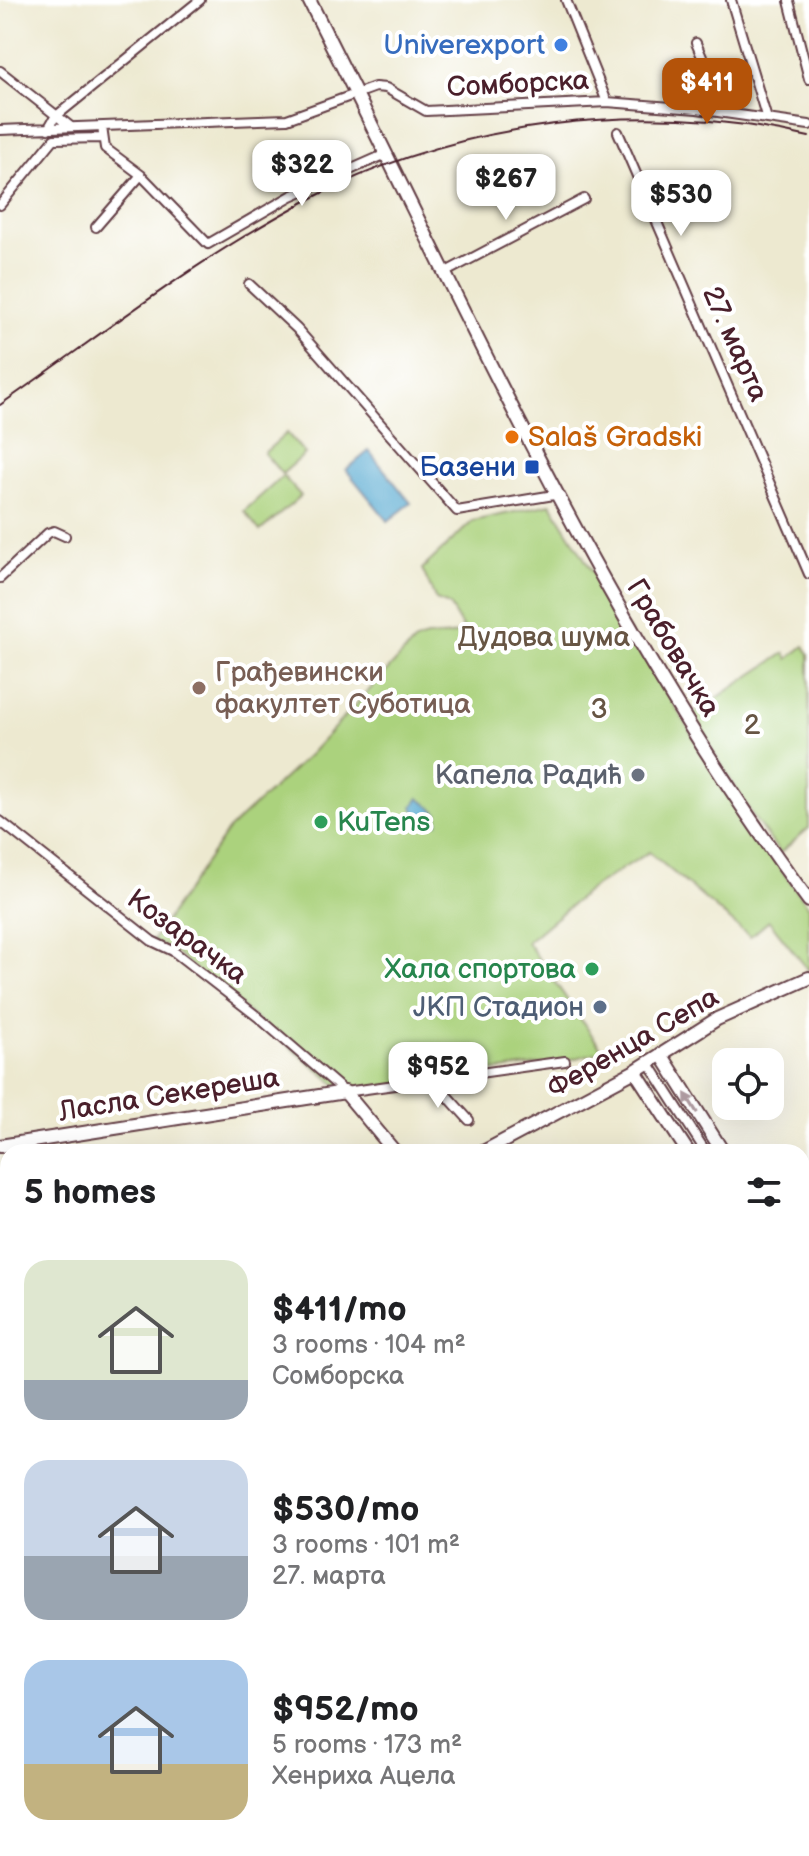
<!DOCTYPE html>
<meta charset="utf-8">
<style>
body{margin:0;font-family:"Balsamiq Sans",sans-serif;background:#f6f6f6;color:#202124;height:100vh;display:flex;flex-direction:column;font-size:30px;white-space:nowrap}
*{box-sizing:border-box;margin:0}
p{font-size:26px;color:#757577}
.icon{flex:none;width:44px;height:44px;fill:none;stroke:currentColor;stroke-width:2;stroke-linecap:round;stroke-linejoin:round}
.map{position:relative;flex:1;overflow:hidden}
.drawer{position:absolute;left:0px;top:1144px;width:810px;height:712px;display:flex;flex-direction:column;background:#fff;border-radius:24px 24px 0 0;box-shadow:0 8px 32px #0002}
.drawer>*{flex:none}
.buttons{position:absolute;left:712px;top:1048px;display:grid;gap:16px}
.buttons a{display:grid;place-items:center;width:72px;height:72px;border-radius:16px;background:#fff;box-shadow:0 8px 32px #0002;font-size:40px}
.price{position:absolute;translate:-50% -68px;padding:0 18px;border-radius:16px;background:#fff;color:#222;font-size:26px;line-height:52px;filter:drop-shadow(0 2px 4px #0008)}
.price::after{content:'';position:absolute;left:50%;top:48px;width:24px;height:18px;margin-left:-12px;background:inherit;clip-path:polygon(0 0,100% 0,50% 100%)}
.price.selected{background:#b45309;color:#fff}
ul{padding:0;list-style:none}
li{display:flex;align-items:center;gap:24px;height:200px;padding:0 24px}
li span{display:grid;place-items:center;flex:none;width:224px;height:160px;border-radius:24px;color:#555}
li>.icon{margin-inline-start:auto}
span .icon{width:96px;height:96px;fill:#fffc;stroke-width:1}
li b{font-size:34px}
h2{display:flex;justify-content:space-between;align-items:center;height:96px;padding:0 24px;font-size:34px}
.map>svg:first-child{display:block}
.green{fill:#abd27d;stroke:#7a7854;stroke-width:2}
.water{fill:#55a9d0;stroke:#50647e;stroke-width:2}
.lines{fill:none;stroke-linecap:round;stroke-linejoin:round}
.street-casing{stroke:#623d44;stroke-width:12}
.secondary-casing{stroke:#623d44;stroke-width:16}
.street{stroke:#fff;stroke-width:8}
.secondary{stroke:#fff;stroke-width:12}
.rail{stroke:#4a1f2b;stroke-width:2}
.oneway{fill:#ae9aa0}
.shop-dot{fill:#3f7fe0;stroke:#fff;stroke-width:3}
.food-dot{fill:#e8710a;stroke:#fff;stroke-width:3}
.transit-dot{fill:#1a4fb4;stroke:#fff;stroke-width:3}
.education-dot{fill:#8d6e63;stroke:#fff;stroke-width:3}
.worship-dot{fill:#6b7280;stroke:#fff;stroke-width:3}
.leisure-dot{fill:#2e9e5b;stroke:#fff;stroke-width:3}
.service-dot{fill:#5c6f8a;stroke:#fff;stroke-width:3}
.labels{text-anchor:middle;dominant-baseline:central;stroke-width:8;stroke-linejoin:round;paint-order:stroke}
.shop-label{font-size:28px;fill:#366cbe;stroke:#fff;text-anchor:end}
.street-label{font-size:28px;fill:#4a1f2b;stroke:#fff}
.food-label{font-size:28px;fill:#c56008;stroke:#fff;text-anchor:start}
.transit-label{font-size:28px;fill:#164399;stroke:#fff;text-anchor:end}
.park-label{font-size:28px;fill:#675544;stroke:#fff}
.education-label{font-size:28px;fill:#785e54;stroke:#fff;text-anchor:start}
.worship-label{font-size:28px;fill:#5b616d;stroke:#fff;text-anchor:end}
.leisure-label{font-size:28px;fill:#27864d;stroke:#fff;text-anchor:start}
.service-label{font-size:28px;fill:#4e5e75;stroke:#fff;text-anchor:end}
</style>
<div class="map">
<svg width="809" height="1856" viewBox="0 0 809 1856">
<rect width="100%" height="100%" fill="#fff"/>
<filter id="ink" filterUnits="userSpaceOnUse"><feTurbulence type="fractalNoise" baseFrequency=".0125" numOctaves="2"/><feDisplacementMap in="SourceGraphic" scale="16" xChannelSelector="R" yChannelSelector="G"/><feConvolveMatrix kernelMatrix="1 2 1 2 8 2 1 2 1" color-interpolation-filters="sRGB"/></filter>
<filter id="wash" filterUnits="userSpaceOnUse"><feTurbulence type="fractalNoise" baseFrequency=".006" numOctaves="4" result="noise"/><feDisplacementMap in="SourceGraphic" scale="32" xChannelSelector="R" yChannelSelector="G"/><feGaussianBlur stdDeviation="1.8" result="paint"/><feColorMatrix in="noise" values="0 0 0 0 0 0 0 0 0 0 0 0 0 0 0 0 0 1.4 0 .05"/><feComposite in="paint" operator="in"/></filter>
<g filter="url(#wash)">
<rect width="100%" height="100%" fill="#ede9d0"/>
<!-- green -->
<path class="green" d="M 287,433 L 305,454 L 282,474 L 264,453 Z
M 283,476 L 301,496 L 260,531 L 244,511 Z
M 551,504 L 749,827 L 809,907 L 809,971 L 769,921 L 750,937 L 649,852 L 589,890 L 527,942 L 603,1051 L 565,1061 L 345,1092 L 173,951 L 152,941 L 228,830 L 309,755 L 414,642 C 433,631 445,641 464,630 L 449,605 L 436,600 L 422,569 L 473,521 Z
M 804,646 L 809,654 L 809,828 L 780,853 L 756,821 L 691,715 L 785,653 L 788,659 Z
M 802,1340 L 809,1351 L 809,1534 L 802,1521 Z"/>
<!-- water -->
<path class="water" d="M 369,451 L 411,503 L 388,521 L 346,470 Z
M 419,798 L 438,813 L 438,823 L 433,825 L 415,812 L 413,806 Z"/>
</g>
<g filter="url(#ink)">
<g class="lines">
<defs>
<path id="street" d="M 566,0 L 607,102
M 731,0 L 767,119
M 789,1 L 809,79
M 696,43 L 726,113
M 0,71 L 71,127
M 102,127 L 105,148 L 141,175 L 208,244 L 291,196 L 386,154
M 48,129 L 55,117 L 200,0
M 0,130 L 287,119 L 375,87 L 386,88 L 426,111 L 607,102 L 697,109 L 809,125
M 618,132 L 809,574
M 0,205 L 54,139 L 101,138
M 96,227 L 141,175
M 444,273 L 584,199
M 249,284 L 297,329 L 457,511 L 554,495
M 0,578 L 48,533 L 54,531 L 65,536
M 0,821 L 152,941 L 173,951 L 258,1017 L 345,1092 L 565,1061
M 648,1062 L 706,1152
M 431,1078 L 469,1120
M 0,1255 L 8,1249
M 802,1299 L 809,1310
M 0,1410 L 8,1423
M 802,1526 L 809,1538
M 0,1621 L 7,1632
M 802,1645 L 809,1653
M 270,1848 L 275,1856
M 410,1848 L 415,1856
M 610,1848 L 617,1856
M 800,1848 L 804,1856
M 49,1856 L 57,1848
M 669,1856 L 679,1848"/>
<path id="secondary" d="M 309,0 C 465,306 602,624 809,901
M 661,1054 L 723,1152
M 635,1071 L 688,1152
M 0,1146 L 345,1092 L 395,1152
M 483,1152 L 635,1071 L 717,1019 L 809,978
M 802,1275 L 809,1286
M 802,1328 L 809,1339
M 802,1630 L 809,1625
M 0,1748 L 8,1757
M 97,1848 L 104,1856
M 137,1848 L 200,1856
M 477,1856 L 497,1848"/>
</defs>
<!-- street casing -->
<use href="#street" class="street-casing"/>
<!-- secondary casing -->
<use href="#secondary" class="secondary-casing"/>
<!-- street -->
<use href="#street" class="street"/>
<!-- secondary -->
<use href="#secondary" class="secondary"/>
<!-- rail -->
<path class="rail" d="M 0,405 C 101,335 199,257 308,200 C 458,121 644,98 809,137"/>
</g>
<!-- one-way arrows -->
<defs><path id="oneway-solid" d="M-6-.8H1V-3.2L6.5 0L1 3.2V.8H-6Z" transform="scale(2)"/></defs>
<use class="oneway" href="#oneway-solid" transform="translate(691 1103) rotate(-122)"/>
</g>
<!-- markers -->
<circle class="shop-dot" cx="561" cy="45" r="8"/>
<circle class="food-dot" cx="512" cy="437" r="8"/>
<rect class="transit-dot" x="524" y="459" width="16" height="16" rx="4"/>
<circle class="education-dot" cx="199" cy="688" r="8"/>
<circle class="worship-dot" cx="638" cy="775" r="8"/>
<g class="leisure-dot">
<circle cx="321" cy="822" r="8"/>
<circle cx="592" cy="969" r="8"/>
</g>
<circle class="service-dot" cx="600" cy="1007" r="8"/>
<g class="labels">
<!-- shop labels -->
<g class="shop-label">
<text x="545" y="45">Univerexport</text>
</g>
<!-- street labels -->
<g class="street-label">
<text transform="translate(518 84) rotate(-3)">Сомборска</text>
<text transform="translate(735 344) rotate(66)">27. марта</text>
<text transform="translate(673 648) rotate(59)">Грабовачка</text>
<text transform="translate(187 937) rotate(36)">Козарачка</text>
<text transform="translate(633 1043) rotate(-30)">Ференца Сепа</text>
<text transform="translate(169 1095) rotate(-9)">Ласла Секереша</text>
</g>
<!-- food labels -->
<g class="food-label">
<text x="528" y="437">Salaš Gradski</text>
</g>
<!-- transit labels -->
<g class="transit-label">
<text x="516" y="467">Базени</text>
</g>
<!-- park labels -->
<g class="park-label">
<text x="544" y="637">Дудова шума</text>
<text x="599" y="709">3</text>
<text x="752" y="725">2</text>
</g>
<!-- education labels -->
<g class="education-label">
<text x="215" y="672">Грађевински<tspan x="215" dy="32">факултет Суботица</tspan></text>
</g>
<!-- worship labels -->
<g class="worship-label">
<text x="622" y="775">Капела Радић</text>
</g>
<!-- leisure labels -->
<g class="leisure-label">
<text x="337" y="822">KuTens</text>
<text x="576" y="969" text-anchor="end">Хала спортова</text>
</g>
<!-- service labels -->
<g class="service-label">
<text x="584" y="1007">ЈКП Стадион</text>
</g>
</g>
</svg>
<div class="buttons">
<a><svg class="icon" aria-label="locate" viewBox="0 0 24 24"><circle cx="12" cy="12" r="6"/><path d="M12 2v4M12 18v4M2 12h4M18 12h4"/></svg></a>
</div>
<b class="price selected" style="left:707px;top:126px">$411</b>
<b class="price" style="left:302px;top:208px">$322</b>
<b class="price" style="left:506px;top:222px">$267</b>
<b class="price" style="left:681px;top:238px">$530</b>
<b class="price" style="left:438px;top:1110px">$952</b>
<section class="drawer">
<h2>5 homes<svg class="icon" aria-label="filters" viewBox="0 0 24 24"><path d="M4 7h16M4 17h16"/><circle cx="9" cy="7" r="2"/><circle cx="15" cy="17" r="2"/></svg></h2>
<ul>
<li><span style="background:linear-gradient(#dfe7d0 75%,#9aa5b1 0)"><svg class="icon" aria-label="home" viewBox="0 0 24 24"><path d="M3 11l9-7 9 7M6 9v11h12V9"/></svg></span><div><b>$411/mo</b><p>3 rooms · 104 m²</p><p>Сомборска</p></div></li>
<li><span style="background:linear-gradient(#c9d6e8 60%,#9aa5b1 0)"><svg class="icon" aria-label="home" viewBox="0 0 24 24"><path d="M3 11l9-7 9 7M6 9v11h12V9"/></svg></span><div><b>$530/mo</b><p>3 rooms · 101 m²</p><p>27. марта</p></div></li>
<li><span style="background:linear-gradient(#a9c7e8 65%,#c2b280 0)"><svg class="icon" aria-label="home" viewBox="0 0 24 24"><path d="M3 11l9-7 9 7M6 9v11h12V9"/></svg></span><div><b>$952/mo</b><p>5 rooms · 173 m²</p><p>Хенриха Ацела</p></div></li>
</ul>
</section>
</div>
